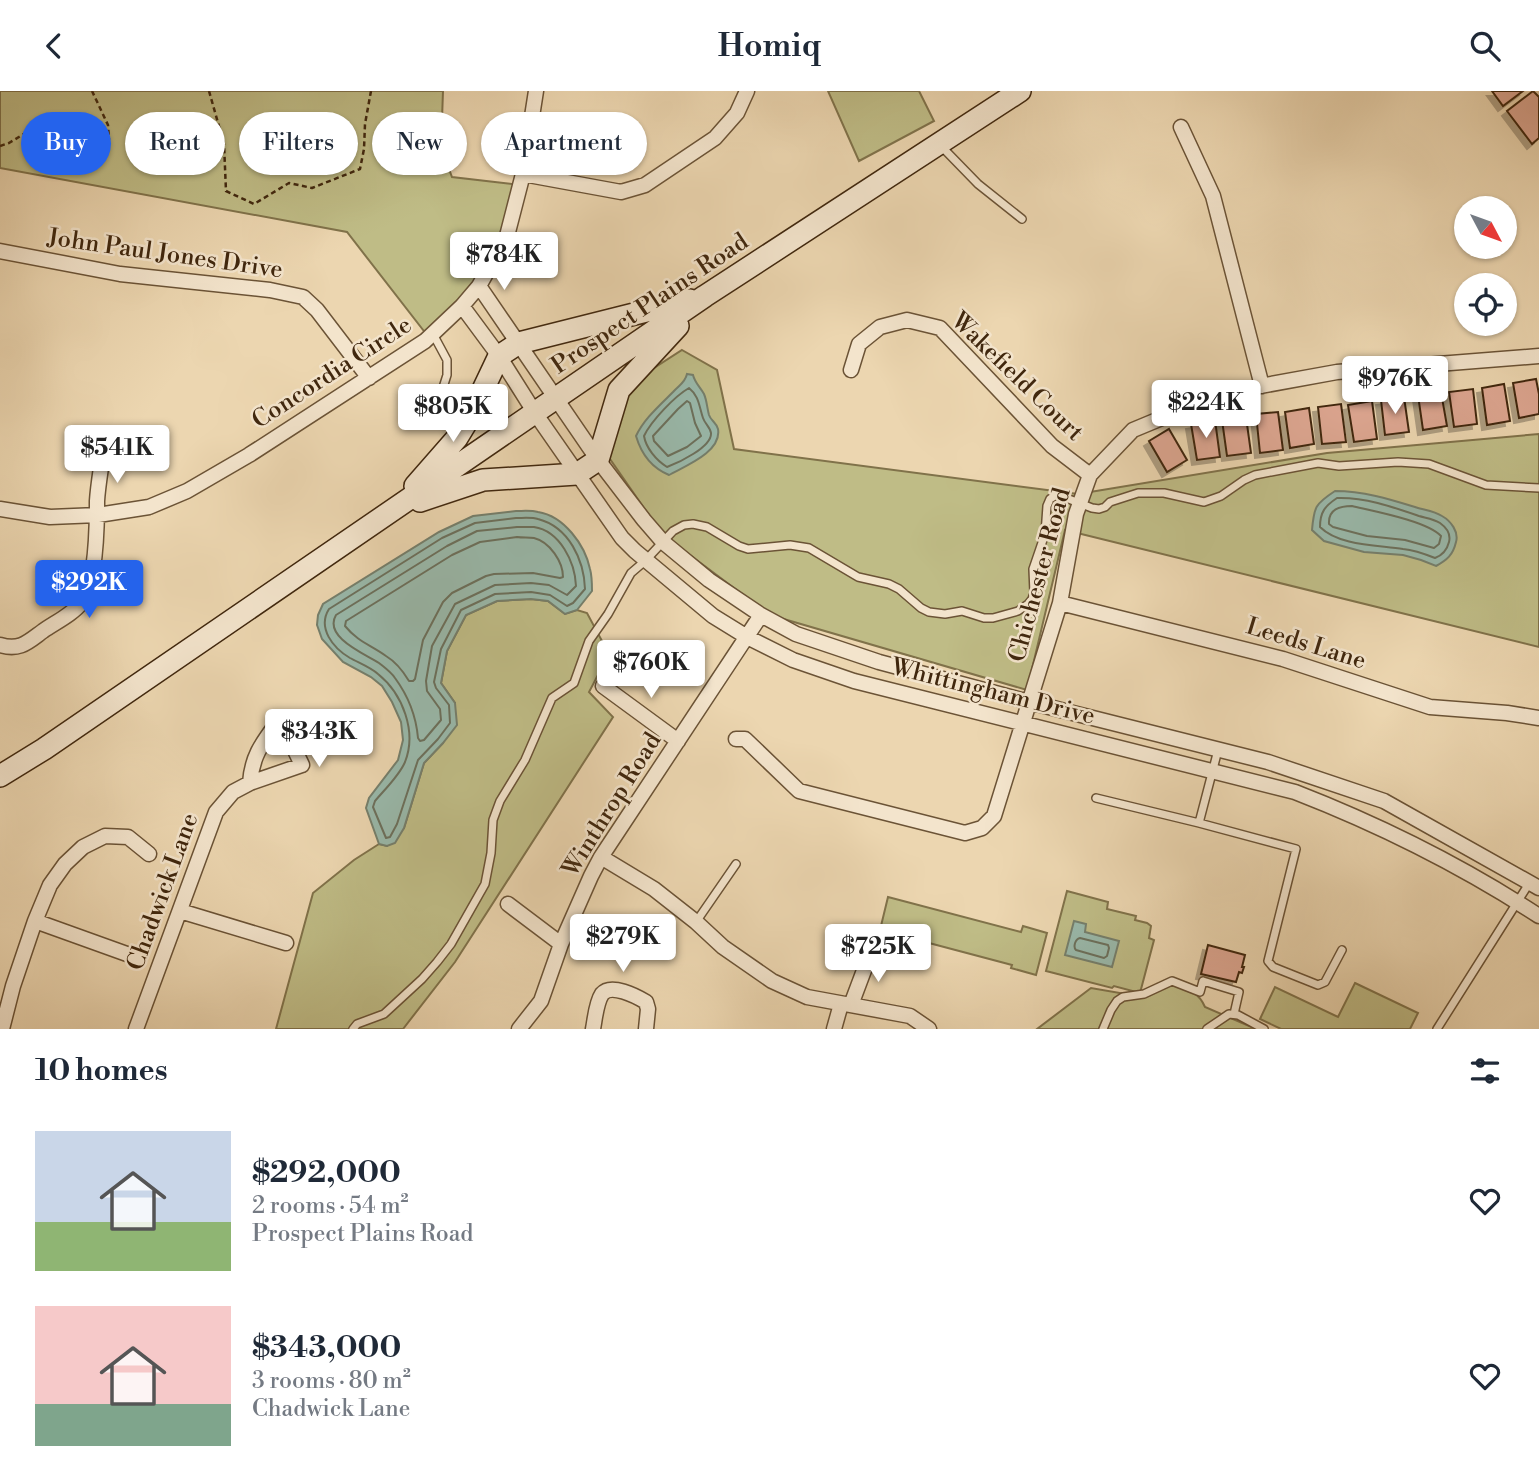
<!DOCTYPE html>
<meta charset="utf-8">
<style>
body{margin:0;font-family:"Libre Bodoni",serif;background:#f2f2f3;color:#1f2937;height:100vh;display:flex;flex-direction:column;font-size:26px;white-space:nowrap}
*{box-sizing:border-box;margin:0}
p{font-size:23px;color:#747a83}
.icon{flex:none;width:38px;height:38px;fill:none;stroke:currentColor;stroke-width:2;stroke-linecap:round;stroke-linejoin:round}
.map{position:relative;height:938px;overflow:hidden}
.panel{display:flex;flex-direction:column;background:#fff;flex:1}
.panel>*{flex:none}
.hud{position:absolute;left:21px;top:21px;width:700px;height:63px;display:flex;gap:14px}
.needle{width:46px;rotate:131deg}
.buttons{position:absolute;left:1454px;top:105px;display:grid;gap:14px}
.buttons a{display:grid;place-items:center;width:63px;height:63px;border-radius:50%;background:#fff;box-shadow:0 2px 5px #0004;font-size:35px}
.price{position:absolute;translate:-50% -60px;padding:0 16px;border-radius:7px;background:#fff;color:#222;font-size:23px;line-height:46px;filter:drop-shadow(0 2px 4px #0008)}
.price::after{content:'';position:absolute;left:50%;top:42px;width:21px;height:16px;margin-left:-10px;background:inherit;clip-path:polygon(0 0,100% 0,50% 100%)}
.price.active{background:#2563eb;color:#fff}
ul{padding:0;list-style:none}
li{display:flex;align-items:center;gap:21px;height:175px;padding:0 35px}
li span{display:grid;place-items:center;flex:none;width:196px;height:140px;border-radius:0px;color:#555}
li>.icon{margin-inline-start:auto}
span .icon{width:84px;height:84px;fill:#fffc;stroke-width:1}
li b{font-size:30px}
h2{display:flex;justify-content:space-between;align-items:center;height:84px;padding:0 35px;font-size:30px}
.pill{padding:0 24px;border-radius:32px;background:#fff;box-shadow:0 2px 5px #0004;font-size:24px;line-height:63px}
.pill.active{background:#2563eb;color:#fff}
header{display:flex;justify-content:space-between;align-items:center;height:91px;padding:0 35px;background:#fff;font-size:32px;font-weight:600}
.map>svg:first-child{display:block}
.green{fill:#bfbc86;stroke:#80724a;stroke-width:2}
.water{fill:#99b9ab;stroke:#757f6c;stroke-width:2}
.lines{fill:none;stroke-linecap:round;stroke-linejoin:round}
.shore{stroke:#6c705c;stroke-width:2}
.building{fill:#dda691;stroke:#40270e;stroke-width:2;filter:url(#shadow)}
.lane-casing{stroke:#6b5336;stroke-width:10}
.street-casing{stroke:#6b5336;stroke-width:17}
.secondary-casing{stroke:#40270e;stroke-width:24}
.path{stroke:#40270e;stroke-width:2.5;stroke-dasharray:5 3.5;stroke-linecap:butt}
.lane{stroke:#f3e4cc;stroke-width:7}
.street{stroke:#f3e4cc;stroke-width:14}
.secondary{stroke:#f3e4cc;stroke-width:21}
.labels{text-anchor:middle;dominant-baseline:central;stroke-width:5;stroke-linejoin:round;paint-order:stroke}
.street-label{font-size:24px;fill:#40270e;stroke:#f3e4cc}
</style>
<header><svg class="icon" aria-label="back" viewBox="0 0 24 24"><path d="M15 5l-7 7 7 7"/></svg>Homiq<svg class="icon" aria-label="search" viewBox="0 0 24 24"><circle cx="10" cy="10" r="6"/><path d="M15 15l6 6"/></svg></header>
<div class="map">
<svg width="1539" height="938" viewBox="0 0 1539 938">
<defs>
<filter id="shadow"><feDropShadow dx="-5" dy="5" stdDeviation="0" flood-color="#0004"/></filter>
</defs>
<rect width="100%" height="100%" fill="#ecd6b0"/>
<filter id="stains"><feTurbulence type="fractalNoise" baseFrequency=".00286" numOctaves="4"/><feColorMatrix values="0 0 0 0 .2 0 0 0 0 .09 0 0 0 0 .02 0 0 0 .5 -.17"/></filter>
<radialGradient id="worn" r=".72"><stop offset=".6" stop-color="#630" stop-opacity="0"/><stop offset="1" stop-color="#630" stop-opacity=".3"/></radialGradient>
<!-- green -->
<path class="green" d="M 0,0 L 443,0 L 441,57 L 452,86 L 521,94 L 490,174 L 427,244 L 347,141 L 0,77 Z
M 828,0 L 919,0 L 934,30 L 859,70 Z
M 682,259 L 717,279 L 734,358 L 1078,403 L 1327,362 L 1539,343 L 1539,556 L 1065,439 L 1027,599 L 770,524 L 662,443 L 601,355 L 620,299 Z
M 531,508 L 548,510 L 565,523 L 577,519 L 587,522 L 609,563 L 589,601 L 613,626 L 455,871 L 403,938 L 276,938 L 313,802 L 354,769 L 379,753 L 387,755 L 404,737 L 424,672 L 443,652 L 455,612 L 441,592 L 447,560 L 466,524 L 497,510 Z
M 1067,800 L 1108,811 L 1107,818 L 1136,825 L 1135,829 L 1147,832 L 1151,835 L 1149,847 L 1154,849 L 1140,902 L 1114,895 L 1112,897 L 1046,880 Z
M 888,806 L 1021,841 L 1023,835 L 1047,842 L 1036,884 L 1011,877 L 1012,874 L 880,839 Z
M 1355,892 L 1418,922 L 1410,938 L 1281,938 L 1260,928 L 1275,896 L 1338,926 Z
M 1173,893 C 1189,899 1198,900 1205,916 L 1256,938 L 1037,938 L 1091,897 L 1143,906 Z"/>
<!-- water -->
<path class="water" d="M 687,283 L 693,284 C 695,292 700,296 704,303 C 707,310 707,317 709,324 C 711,330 716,331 718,338 C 722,361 685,375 669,384 C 652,377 641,362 636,345 C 644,328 659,315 673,301 C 679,294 685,292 687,283 Z
M 1335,400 C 1363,400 1389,408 1415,416 C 1424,419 1434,420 1442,425 C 1451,430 1459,441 1456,451 C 1453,464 1447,469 1436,475 L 1421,469 L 1403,464 L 1364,461 L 1324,450 L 1312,439 C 1314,416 1315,413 1335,400 Z
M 516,420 C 523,420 531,419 538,421 C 564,425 585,454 590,478 C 592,485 592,493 592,500 L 577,519 L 565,523 L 548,510 L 531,508 L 497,510 L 466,524 L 447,560 L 441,592 L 455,612 L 457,634 L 443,652 L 424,672 L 404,737 L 395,752 L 387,755 L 379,753 L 366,717 L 369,707 L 398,669 L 403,649 L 401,631 L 392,611 L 382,595 L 371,586 L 343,571 L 322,548 L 317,534 L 318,524 L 323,513 L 439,441 L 473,425 Z
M 1074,830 L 1086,833 L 1085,841 L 1119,850 L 1112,876 L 1065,864 Z"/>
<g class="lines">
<!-- shore -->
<path class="shore" d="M 689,297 C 699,305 699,315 703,327 C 705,333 710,336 711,342 C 712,356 678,372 667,376 C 656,369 646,357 644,345 C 651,330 675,305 689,297 Z
M 687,310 L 690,312 L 695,332 L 701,345 L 687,356 L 668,365 L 654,350 L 653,345 L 678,318 Z
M 1337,407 C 1365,406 1393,416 1419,425 C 1426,427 1434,428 1440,432 C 1447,437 1451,443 1449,451 C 1447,459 1443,464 1435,467 C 1425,463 1414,459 1403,458 C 1378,454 1339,455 1320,436 C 1320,421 1325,415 1337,407 Z
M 1352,415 C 1373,420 1427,430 1441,445 L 1439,453 L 1434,457 L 1405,449 L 1367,445 L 1333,436 L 1329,433 C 1328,418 1340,415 1352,415 Z
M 516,427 C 523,427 532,426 538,428 C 569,436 584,469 585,498 L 573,512 L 567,515 L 550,504 L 531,501 L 495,503 L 461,519 L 441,558 L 434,591 L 436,597 L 449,614 L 450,632 L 438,648 L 418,669 L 397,733 L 390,746 L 386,747 L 373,716 L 375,710 C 385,698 399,685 405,671 C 417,641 403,603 378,583 C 370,576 359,572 350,567 C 333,557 317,537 329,518 L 442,447 L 475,432 Z
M 517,436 C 522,436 528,436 534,436 C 560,440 575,471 576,495 L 567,504 L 549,494 L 531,492 L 495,494 L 455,513 L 432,555 L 426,590 L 427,600 L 440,618 L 441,629 L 424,649 L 420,650 L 418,647 C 416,624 409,606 395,587 C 391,581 384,576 379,572 C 365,563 323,546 336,524 L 447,455 L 477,440 Z
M 517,446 C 523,447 529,446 534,447 C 550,451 563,471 563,486 L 560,487 L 533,482 L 494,483 L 486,485 L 452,502 L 443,511 L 423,549 L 415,588 L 413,590 L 409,590 C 403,580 396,571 386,565 C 371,554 358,551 345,535 L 346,530 L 452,464 L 480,451 Z
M 1080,847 L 1108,854 L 1109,857 L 1107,865 L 1104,867 L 1076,859 C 1073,856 1075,848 1080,847 Z"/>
</g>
<!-- building -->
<path class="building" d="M 1492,0 L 1523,0 L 1503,15 Z
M 1533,0 L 1539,6 L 1539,47 L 1532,53 L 1507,20 Z
M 1536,288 L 1539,303 L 1539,323 L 1519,327 L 1513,292 Z
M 1504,293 L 1510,330 L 1487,334 L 1482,297 Z
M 1473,298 L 1477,333 L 1454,336 L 1449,301 Z
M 1441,301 L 1447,335 L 1423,339 L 1418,304 Z
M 1404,306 L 1409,341 L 1385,344 L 1381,309 Z
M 1372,310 L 1377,348 L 1354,351 L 1348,314 Z
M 1341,313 L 1346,351 L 1322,353 L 1318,316 Z
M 1309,317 L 1314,353 L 1290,357 L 1285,321 Z
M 1278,321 L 1283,359 L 1260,362 L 1256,323 Z
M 1246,326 L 1251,362 L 1227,365 L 1222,329 Z
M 1215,329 L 1220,366 L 1197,369 L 1191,333 Z
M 1169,338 L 1187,369 L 1167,381 L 1149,350 Z
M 1208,854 L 1245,864 L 1242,876 L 1244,876 L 1242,882 L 1239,881 L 1236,891 L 1201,883 Z"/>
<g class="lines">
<defs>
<path id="lane" d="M 942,56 L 978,93 L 1022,128
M 433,328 L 447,284 L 447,269 L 433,243
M 1096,707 L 1199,732 L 1218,659
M 1199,732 L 1296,758 L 1268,870 L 1273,876 L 1318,894 L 1325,891 L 1342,859
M 696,831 L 736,773
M 353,938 L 357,933 L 384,923 L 422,888 L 437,871 L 451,853 L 485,793 L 491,762 L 493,729 L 500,710 L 525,669 L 552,607 L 574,592 L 589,550 L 608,523 L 631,482 L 645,470 L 673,440 L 684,434 L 693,433 L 707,436 L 739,455 L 748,458 L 790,454 L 809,457 L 858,486 L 889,493 L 899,498 L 921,517 L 929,521 L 945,523 L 962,520 L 984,527 L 993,527 L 1018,520 L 1028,513 L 1032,508 L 1034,502 L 1033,478 L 1045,443 L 1047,415 L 1050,408 L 1056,404 L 1061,405 L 1092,417 L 1099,418 L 1105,416 L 1110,411 L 1138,402 L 1164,402 L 1204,411 L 1221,405 L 1244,389 L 1255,384 L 1318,372 L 1339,375 L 1398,371 L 1429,373 L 1486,394 L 1539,397
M 1103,938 L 1111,919 L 1117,910 L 1123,906 L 1144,903 L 1172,890 L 1200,901 L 1203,890 L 1239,901 L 1234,923
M 1207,938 L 1229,923 L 1238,924 L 1264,938
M 1437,938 L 1530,791"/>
<path id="street" d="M 1181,36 L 1213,105 L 1262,295
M 523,83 L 621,101 L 645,94 L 715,47 L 737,22 L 747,0
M 0,160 L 120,183 L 270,199 L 303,206 L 317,219 L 369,287
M 479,195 L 598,369 L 644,429 L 663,451 L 709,489 L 761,524 L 796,543 L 879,571 L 1029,611 L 1268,671 L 1384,710 L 1539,797
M 462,215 L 499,265 L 535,322 L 622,447 L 635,460 L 713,525 L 747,546 L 793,569 L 854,590 L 1295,701 C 1380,734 1462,775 1539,825
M 851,279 L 859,253 L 880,236 L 907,229 L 940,237 L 1052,355 L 1090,384
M 0,418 L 50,426 L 98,424 L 149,416 L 187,400 L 249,364 L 425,250 L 462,215 L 479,195 L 507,145 L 523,83 L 536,0
M 1060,512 L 1283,568 L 1430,616 L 1507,622 L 1539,627
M 0,554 C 20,560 28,551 43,540 C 56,531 73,523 82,511 C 96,492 97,435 97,410 C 98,394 101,378 103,362
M 603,595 L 678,650
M 280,628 L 302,674 L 250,692 C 252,663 264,650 280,628 Z
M 736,648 L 745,648 L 799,700 L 965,742 L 982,737 L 994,725 L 1060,512 L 1076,423 L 1090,384 L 1133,339 L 1222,302 L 1337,281 L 1539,265
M 601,766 L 654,798 L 696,831 L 723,856 L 772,890 L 807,906 L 910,925 L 929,938
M 508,813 L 561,853
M 180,820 L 286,852
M 35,830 L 138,867
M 851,914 L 872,858
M 2,938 L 13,895 L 35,830 L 50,794 L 65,773 L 83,756 L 105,745 L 128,746 L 149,763
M 136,938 L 216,721 L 233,701 L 250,692
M 519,938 L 541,910 L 561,853 L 591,785 L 601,766 L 761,524
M 593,938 C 595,928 596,912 602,903 C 611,892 636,905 646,911 L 648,918 L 646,938
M 834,938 L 841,913"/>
<path id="secondary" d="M 415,395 L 457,347 L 471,324 L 499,265 L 519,252 L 690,209
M 420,410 L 483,389 L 577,383 L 598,369 L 619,299 L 678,235
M 0,685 L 44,658 L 705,205 L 1020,0"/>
</defs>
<!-- lane casing -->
<use href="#lane" class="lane-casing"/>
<!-- street casing -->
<use href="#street" class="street-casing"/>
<!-- secondary casing -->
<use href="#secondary" class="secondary-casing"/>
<!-- path -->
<path class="path" d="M 209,0 L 224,53 L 226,100 L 254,113 L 289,92 L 312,97 L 360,78 L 364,58 L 365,33 L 371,0
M 0,55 L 9,52 L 45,30 L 94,55 L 109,48 L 108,34 L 92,0"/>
<!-- lane -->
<use href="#lane" class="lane"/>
<!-- street -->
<use href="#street" class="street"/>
<!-- secondary -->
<use href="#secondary" class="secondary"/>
</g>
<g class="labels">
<!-- street labels -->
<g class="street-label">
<text transform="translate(165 163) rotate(8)">John Paul Jones Drive</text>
<text transform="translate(650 213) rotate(-34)">Prospect Plains Road</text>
<text transform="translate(332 282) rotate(-33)">Concordia Circle</text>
<text transform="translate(1017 286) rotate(44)">Wakefield Court</text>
<text transform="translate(1040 484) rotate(-75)">Chichester Road</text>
<text transform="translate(1306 553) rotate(17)">Leeds Lane</text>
<text transform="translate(993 601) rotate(14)">Whittingham Drive</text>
<text transform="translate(612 714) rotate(-58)">Winthrop Road</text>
<text transform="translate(163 801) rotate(-70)">Chadwick Lane</text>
</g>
</g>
<rect width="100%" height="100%" filter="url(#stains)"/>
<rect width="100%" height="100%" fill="url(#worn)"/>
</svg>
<div class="buttons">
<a><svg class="needle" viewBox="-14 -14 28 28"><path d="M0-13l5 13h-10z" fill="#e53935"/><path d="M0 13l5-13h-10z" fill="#747a83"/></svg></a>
<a><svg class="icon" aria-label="locate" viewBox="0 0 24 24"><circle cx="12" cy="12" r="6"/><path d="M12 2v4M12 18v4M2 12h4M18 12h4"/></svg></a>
</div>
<b class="price" style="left:504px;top:201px">$784K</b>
<b class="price" style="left:1395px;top:325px">$976K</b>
<b class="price" style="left:1206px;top:349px">$224K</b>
<b class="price" style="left:453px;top:353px">$805K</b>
<b class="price" style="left:117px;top:394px">$541K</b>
<b class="price active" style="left:89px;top:529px">$292K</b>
<b class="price" style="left:651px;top:609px">$760K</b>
<b class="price" style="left:319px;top:678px">$343K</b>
<b class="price" style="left:623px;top:883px">$279K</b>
<b class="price" style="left:878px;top:893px">$725K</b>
<div class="hud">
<a class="pill active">Buy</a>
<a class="pill">Rent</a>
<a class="pill">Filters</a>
<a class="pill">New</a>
<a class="pill">Apartment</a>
</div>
</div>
<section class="panel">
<h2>10 homes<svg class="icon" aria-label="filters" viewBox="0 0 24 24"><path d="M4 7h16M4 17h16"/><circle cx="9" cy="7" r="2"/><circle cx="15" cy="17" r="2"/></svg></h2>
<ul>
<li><span style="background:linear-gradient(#c9d6e8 65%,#8fb573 0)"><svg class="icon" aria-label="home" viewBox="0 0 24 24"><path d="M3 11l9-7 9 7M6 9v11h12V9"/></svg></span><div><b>$292,000</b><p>2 rooms · 54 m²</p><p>Prospect Plains Road</p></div><svg class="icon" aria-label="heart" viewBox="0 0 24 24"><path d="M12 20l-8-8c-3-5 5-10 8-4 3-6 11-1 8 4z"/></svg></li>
<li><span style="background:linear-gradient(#f6c9c9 70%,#7fa58c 0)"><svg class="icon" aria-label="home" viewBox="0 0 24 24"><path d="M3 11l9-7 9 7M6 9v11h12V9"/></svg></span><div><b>$343,000</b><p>3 rooms · 80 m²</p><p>Chadwick Lane</p></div><svg class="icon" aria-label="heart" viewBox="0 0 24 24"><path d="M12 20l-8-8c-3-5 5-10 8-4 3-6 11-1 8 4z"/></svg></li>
</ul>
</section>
